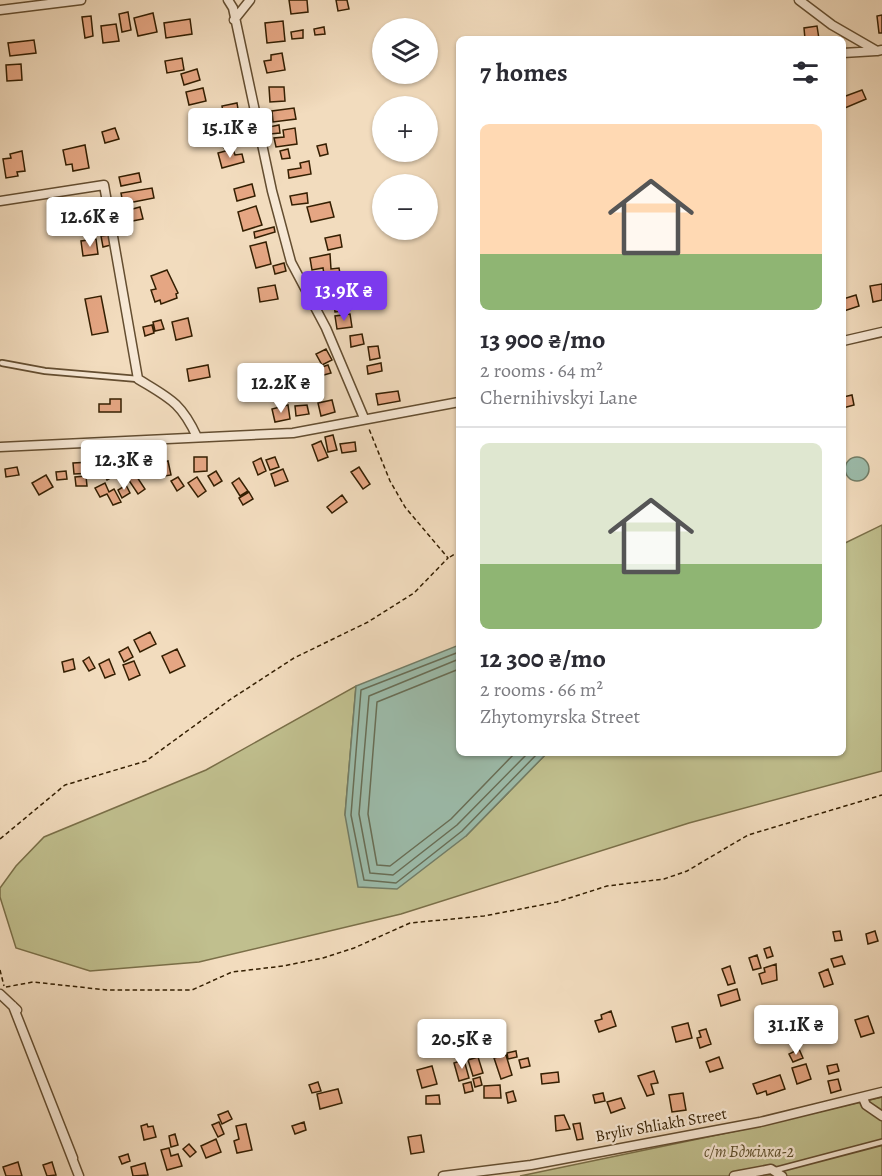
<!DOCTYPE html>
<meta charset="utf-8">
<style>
body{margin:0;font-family:Alegreya,serif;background:#f7f7f7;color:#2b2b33;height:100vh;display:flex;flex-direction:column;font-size:22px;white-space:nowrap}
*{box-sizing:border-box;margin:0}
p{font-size:20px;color:#7c7c81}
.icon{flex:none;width:33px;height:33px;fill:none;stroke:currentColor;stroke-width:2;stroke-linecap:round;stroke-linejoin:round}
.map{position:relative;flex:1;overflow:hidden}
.panel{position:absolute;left:456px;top:36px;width:390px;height:720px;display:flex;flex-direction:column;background:#fff;border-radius:9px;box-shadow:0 2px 4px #0004}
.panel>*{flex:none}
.tools{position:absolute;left:372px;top:18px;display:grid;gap:12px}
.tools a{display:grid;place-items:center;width:66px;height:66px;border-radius:50%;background:#fff;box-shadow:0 2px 4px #0004;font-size:30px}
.price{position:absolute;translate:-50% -51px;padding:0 14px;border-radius:6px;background:#fff;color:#222;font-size:20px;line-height:39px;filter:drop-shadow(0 2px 3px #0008)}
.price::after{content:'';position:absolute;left:50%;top:36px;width:18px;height:14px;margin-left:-9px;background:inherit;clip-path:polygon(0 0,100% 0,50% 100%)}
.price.on{background:#7c3aed;color:#fff}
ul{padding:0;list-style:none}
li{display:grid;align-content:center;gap:12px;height:318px;padding:0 24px}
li+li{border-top:2px solid #e1e1e2}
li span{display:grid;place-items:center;height:186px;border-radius:9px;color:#555}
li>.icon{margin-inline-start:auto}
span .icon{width:108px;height:108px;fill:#fffc;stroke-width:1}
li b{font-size:26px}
h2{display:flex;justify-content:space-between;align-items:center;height:72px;padding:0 24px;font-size:26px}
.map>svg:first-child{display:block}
.green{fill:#c0bf8e;stroke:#7a6f48;stroke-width:1.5}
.water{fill:#9cbcab;stroke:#727d67;stroke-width:1.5}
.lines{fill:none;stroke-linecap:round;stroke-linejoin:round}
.shore{stroke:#686e56;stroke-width:1.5}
.building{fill:#e5a683;stroke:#341f02;stroke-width:1.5}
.service-casing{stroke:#644e31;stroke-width:8}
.minor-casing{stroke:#644e31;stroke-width:11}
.path{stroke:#341f02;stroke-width:1.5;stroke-dasharray:4.5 3;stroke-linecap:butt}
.service{stroke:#f7e8d5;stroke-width:4.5}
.minor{stroke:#f7e8d5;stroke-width:8}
.labels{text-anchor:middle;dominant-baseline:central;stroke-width:4.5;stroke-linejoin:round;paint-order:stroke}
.street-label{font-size:16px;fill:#341f02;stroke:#f7e8d5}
.park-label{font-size:16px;font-style:italic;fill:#5e4f2c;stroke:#f7e8d5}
</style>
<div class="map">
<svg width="882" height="1176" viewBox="0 0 882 1176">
<rect width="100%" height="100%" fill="#f2dcbe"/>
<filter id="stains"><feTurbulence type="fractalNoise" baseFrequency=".00333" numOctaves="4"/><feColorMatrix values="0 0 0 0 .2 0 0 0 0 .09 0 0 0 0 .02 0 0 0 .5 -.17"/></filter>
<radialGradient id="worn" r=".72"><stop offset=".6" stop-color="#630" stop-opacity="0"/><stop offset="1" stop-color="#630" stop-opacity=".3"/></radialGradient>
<!-- green -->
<path class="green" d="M 882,525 L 882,771 L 689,823 L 401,914 L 199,962 L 90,971 L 16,948 L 0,897 L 0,888 L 16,866 L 44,837 L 206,770 L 356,686 L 345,815 L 466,836 L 547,753 L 843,753 L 843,544 Z
M 882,1097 L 882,1176 L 520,1176 L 746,1129 Z"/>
<!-- water -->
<path class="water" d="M845 469a12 12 0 1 1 24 0a12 12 0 1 1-24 0Z
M 459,645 L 459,753 L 547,753 L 466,836 L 397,889 L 358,887 L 345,815 L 356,686 Z"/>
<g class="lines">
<!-- shore -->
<path class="shore" d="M 459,652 L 361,690 L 351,815 L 364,880 L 396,883 L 462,831 L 538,753
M 459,659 L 369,696 L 359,814 L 370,873 L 393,875 L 457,825 L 528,753
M 459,669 L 377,702 L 368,814 L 377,865 L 390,866 L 451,819 L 515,753"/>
</g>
<!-- building -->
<path class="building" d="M 289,0 L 307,0 L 308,12 L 291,14 Z
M 336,0 L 347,0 L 349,9 L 338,11 Z
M 128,12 L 131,30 L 122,32 L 119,14 Z
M 153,13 L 157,32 L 138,36 L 134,18 Z
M 882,15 L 882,33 L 879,33 L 877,16 Z
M 91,16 L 93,36 L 85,38 L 82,17 Z
M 190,19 L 192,34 L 166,38 L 164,23 Z
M 283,21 L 285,41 L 267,43 L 265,23 Z
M 116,24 L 119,41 L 103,43 L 101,26 Z
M 817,26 L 819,39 L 805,39 L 804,28 Z
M 324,27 L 325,34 L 315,35 L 314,29 Z
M 303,30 L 303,38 L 292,39 L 291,32 Z
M 34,40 L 36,53 L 10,56 L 8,43 Z
M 282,53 L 285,70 L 267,73 L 264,61 L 271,60 L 271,55 Z
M 182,58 L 184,70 L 167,73 L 165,61 Z
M 21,64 L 22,80 L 7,81 L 6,65 Z
M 197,69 L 200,80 L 184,85 L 181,74 Z
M 269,87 L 284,87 L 285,101 L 270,102 Z
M 203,88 L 206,101 L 189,105 L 186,92 Z
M 862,90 L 866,99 L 845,108 L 843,97 Z
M 237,103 L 240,121 L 225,124 L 222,106 Z
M 294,108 L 296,119 L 273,122 L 272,111 Z
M 279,125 L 280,133 L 270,134 L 269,127 Z
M 243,127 L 248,141 L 224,148 L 220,134 Z
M 115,128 L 119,139 L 105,143 L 102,132 Z
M 295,128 L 297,144 L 276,147 L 274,138 L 284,137 L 283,130 Z
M 326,144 L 328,154 L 320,156 L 317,146 Z
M 85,145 L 89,168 L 73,171 L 72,164 L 66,165 L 63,150 Z
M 233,149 L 235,155 L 242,154 L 244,162 L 222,168 L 218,153 Z
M 288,149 L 290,158 L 282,159 L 280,151 Z
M 22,151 L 25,171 L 17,172 L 18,176 L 6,178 L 3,159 L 11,158 L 10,154 Z
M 309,161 L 311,174 L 289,178 L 288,170 L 301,168 L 300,163 Z
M 139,173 L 141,182 L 121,186 L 119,177 Z
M 252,184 L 255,196 L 237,201 L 234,189 Z
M 152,188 L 154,198 L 123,204 L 121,193 Z
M 307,193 L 308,203 L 292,205 L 290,196 Z
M 330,202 L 334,217 L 311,222 L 307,207 Z
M 84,204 L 86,217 L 70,220 L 67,207 Z
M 256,206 L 262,225 L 243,231 L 238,212 Z
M 140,207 L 143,219 L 127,222 L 125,211 Z
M 274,227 L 275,232 L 255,238 L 254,232 Z
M 109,235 L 111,245 L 103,247 L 101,236 Z
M 340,235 L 342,247 L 328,250 L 325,238 Z
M 96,239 L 98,254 L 83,256 L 81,241 Z
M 266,242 L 271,264 L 256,268 L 250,246 Z
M 330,254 L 331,269 L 339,268 L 342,284 L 326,287 L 323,268 L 312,270 L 310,258 Z
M 284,263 L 286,271 L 275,274 L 273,266 Z
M 167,270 L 178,293 L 176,294 L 177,298 L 161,304 L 160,300 L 155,302 L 151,290 L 156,289 L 151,276 Z
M 882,284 L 882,300 L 873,302 L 870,286 Z
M 275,285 L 278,299 L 260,302 L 258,288 Z
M 349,287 L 351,292 L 340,295 L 338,290 Z
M 363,289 L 367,303 L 353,307 L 350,293 Z
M 856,295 L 859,306 L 844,311 L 843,299 Z
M 101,296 L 108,332 L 92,335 L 85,299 Z
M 349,302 L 350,310 L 335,312 L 334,304 Z
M 350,314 L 352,327 L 337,329 L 335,316 Z
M 188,318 L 192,336 L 176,340 L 172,322 Z
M 161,320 L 164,329 L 155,331 L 153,322 Z
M 152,325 L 154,333 L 145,336 L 143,327 Z
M 362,334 L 364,344 L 351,347 L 350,336 Z
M 378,346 L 380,358 L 370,360 L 368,347 Z
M 326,349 L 332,360 L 322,365 L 316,354 Z
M 381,363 L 382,371 L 368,374 L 367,366 Z
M 208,365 L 210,377 L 189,381 L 187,369 Z
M 328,365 L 331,373 L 306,380 L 304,373 Z
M 398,391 L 400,401 L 378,405 L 376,394 Z
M 852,395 L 854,405 L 843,408 L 843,397 Z
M 110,399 L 121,399 L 121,412 L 99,412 L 99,404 L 110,404 Z
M 332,400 L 335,412 L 321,416 L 318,403 Z
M 288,405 L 290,419 L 275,422 L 272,409 Z
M 307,405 L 309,414 L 296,416 L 295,406 Z
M 333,435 L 337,450 L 328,452 L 325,437 Z
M 321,441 L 328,457 L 318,461 L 312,445 Z
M 355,442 L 356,451 L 342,453 L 340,444 Z
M 194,457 L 207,457 L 207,471 L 194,472 Z
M 275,457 L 279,467 L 270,470 L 266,460 Z
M 261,458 L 266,471 L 258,475 L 253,462 Z
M 113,459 L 120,473 L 107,480 L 100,465 Z
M 168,461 L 171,475 L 153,478 L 151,465 Z
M 91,462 L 92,473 L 74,474 L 73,463 Z
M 17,467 L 19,475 L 6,477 L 5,469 Z
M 359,467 L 370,484 L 363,489 L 351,472 Z
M 131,468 L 145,489 L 138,494 L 124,473 Z
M 283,469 L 288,481 L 275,486 L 271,474 Z
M 66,471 L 67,479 L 57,480 L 56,472 Z
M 216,471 L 222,481 L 214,486 L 208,476 Z
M 46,475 L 53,487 L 39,495 L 32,483 Z
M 86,476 L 87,486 L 76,486 L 75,477 Z
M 178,477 L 184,486 L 177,491 L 171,481 Z
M 197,477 L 206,491 L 198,497 L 188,483 Z
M 239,478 L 248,491 L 240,496 L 232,483 Z
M 105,483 L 109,492 L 114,489 L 121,502 L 113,505 L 107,494 L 100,497 L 95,488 Z
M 126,485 L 130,493 L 122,498 L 118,490 Z
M 249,492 L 253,499 L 243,505 L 239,498 Z
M 342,495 L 347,502 L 332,513 L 327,507 Z
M 150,632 L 156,644 L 140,652 L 134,640 Z
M 128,647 L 133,657 L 124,662 L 119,652 Z
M 177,649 L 185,666 L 170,673 L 162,656 Z
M 89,657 L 95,668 L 89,671 L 83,661 Z
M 73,659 L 75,669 L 64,672 L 62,662 Z
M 109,659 L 115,674 L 105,678 L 99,664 Z
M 134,661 L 140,675 L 129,680 L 123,665 Z
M 840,931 L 842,940 L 835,941 L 833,932 Z
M 875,931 L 878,941 L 868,944 L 866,934 Z
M 770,947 L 773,956 L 767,958 L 764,949 Z
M 757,955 L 761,968 L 753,970 L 749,958 Z
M 842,956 L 845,964 L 834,967 L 831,959 Z
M 776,964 L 777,980 L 762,984 L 759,974 L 765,972 L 764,968 Z
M 730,966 L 735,983 L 728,985 L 722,969 Z
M 828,969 L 833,984 L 824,987 L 819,973 Z
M 737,989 L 740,1000 L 721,1006 L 718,995 Z
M 611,1011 L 616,1026 L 599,1032 L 595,1021 L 602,1019 L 601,1015 Z
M 868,1016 L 874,1033 L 861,1037 L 855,1020 Z
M 688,1023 L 692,1038 L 676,1042 L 672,1027 Z
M 767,1023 L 772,1036 L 765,1039 L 760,1025 Z
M 451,1028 L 455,1039 L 446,1042 L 442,1031 Z
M 706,1029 L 711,1044 L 700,1048 L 697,1038 L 701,1037 L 699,1031 Z
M 799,1049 L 803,1058 L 793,1062 L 789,1054 Z
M 516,1051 L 517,1057 L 508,1059 L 507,1053 Z
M 506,1055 L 512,1075 L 501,1079 L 494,1058 Z
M 478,1057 L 483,1073 L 473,1076 L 468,1060 Z
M 719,1057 L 723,1068 L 710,1072 L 706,1062 Z
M 528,1058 L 530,1066 L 521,1068 L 519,1060 Z
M 464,1060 L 469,1078 L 459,1081 L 454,1063 Z
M 806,1064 L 811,1079 L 797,1084 L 792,1068 Z
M 837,1064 L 839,1071 L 829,1074 L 827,1066 Z
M 432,1066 L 437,1084 L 422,1088 L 417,1070 Z
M 654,1071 L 658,1083 L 651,1084 L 654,1094 L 647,1096 L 638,1076 Z
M 558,1072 L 559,1082 L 542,1084 L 541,1074 Z
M 780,1075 L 785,1089 L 767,1095 L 766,1091 L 757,1094 L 753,1084 Z
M 480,1077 L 482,1085 L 475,1087 L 473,1079 Z
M 838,1079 L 841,1090 L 831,1093 L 828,1081 Z
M 318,1082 L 321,1091 L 312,1093 L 309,1085 Z
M 471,1082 L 473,1091 L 465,1093 L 463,1084 Z
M 500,1085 L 501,1098 L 484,1098 L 484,1086 Z
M 338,1089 L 342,1103 L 320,1109 L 317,1094 Z
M 513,1091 L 516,1101 L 508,1103 L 506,1093 Z
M 603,1093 L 605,1101 L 595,1103 L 593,1095 Z
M 683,1093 L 686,1110 L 672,1112 L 669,1095 Z
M 439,1095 L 440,1104 L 426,1104 L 426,1096 Z
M 621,1098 L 625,1108 L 611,1113 L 607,1102 Z
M 228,1111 L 232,1119 L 222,1124 L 218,1115 Z
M 564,1115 L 570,1129 L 556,1131 L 555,1116 Z
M 219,1122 L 224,1134 L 218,1137 L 212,1125 Z
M 304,1122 L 306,1130 L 295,1134 L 292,1126 Z
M 580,1123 L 583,1139 L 577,1140 L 573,1124 Z
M 147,1124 L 148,1127 L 153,1126 L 156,1137 L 144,1140 L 141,1126 Z
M 246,1124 L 252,1150 L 237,1153 L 234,1141 L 239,1139 L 236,1126 Z
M 175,1134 L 178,1145 L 171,1147 L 169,1136 Z
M 421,1135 L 424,1152 L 411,1154 L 408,1137 Z
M 216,1139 L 221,1152 L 206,1158 L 201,1146 Z
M 189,1144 L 196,1152 L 190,1157 L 183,1149 Z
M 169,1148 L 171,1156 L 178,1154 L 182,1166 L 167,1170 L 161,1150 Z
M 128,1154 L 130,1161 L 122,1164 L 119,1157 Z
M 18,1162 L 22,1176 L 6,1176 L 3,1167 Z
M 52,1162 L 56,1175 L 47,1176 L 43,1165 Z
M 145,1163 L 148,1175 L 133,1176 L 131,1167 Z"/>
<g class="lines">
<defs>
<path id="service" d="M 2,363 L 45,371 L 138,379
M 776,1170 L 882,1142"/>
<path id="minor" d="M 228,0 L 233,8 L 272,191 L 291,262 L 326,328 L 364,418
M 799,0 L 832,25 L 877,51 L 882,50
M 0,10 L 81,0
M 234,20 L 250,0
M 843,53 L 876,51
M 0,201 L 104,185 L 138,379 C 169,398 181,402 197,437
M 843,341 L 882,332
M 0,447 L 293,433 L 459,402
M 0,994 L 17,1010
M 863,1098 L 866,1105 L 882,1116
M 73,1158 L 13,1006 L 79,1176
M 443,1176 L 531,1165 L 760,1122 L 882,1092
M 734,1176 L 771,1169 L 782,1176"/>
</defs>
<!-- service casing -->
<use href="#service" class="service-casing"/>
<!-- minor casing -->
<use href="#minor" class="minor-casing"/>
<!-- path -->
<path class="path" d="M 450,557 L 459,551
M 0,839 L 65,785 L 146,761 L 231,699 L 294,658 L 368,622 L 414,593 L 448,558 L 405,507 L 390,481 L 369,429
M 0,970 L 4,986
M 6,987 L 33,982 L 107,990 L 192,990 L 232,972 L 283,966 L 323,958 L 354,948 L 410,923 L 484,916 L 557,902 L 607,886 L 664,879 L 687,871 L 748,835 L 882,795"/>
<!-- service -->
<use href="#service" class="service"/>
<!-- minor -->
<use href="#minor" class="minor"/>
</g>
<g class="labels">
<!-- street labels -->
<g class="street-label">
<text transform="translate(661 1125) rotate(-10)">Bryliv Shliakh Street</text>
</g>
<!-- park labels -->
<g class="park-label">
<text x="749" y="1152">с/т Бджілка-2</text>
</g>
</g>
<rect width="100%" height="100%" filter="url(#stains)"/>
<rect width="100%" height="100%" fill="url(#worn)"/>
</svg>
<div class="tools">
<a><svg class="icon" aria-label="layers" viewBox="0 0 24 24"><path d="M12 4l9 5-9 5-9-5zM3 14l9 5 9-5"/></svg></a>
<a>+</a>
<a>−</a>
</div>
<b class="price" style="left:230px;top:159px">15.1K ₴</b>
<b class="price" style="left:90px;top:248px">12.6K ₴</b>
<b class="price on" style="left:344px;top:322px">13.9K ₴</b>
<b class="price" style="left:281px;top:414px">12.2K ₴</b>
<b class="price" style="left:124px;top:491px">12.3K ₴</b>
<b class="price" style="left:796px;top:1056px">31.1K ₴</b>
<b class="price" style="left:462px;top:1070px">20.5K ₴</b>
<section class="panel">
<h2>7 homes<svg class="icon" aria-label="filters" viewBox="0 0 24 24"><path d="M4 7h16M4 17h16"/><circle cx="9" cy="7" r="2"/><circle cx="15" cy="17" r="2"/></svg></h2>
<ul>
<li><span style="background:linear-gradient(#ffd9b3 70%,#8fb573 0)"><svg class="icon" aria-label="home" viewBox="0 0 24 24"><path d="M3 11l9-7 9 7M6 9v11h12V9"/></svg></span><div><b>13 900 ₴/mo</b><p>2 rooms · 64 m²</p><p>Chernihivskyi Lane</p></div></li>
<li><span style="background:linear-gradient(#dfe7d0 65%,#8fb573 0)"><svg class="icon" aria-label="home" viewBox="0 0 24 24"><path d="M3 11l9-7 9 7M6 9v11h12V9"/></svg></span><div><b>12 300 ₴/mo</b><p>2 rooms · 66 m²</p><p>Zhytomyrska Street</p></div></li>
</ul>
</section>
</div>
